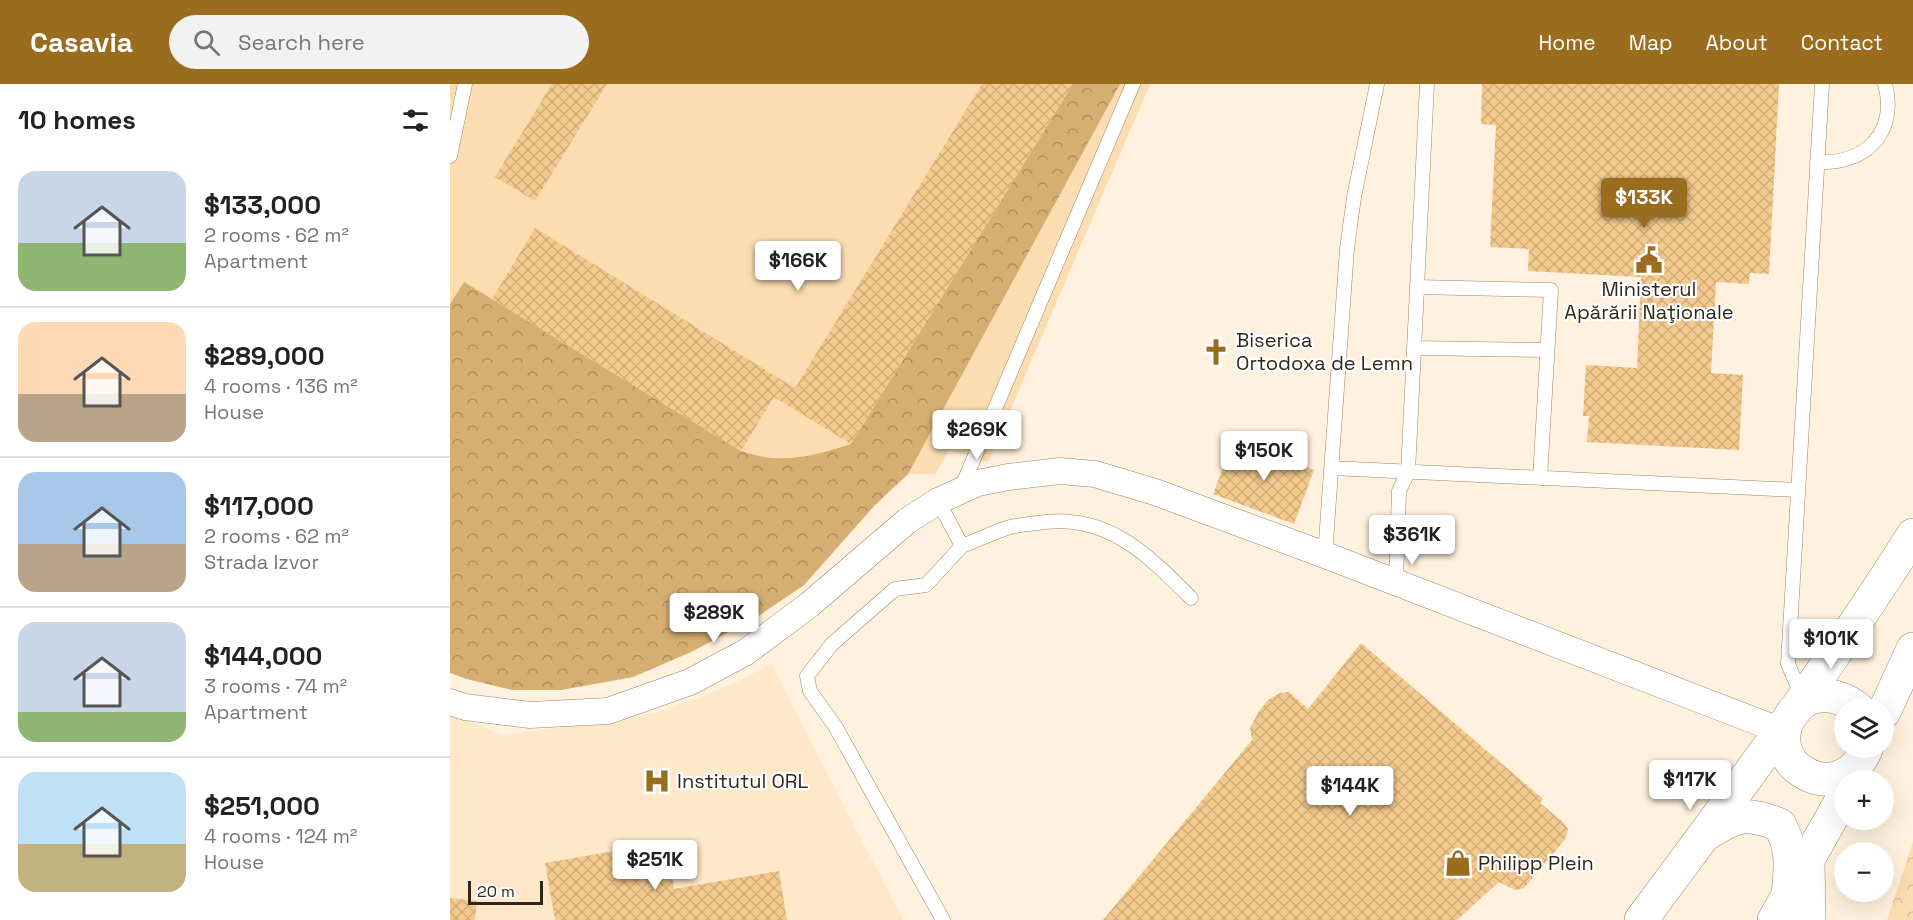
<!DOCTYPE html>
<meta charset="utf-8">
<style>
body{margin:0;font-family:"Space Grotesk",sans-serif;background:#f2f2f2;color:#222;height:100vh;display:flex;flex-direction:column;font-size:22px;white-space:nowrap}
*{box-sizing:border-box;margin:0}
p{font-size:20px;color:#767676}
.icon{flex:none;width:33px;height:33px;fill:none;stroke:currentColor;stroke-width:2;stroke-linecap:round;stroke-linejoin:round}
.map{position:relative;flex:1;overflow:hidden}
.panel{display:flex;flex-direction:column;background:#fff;width:450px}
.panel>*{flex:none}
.fabs{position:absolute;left:1384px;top:614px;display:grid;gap:12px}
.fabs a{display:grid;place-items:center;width:60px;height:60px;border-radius:50%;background:#fff;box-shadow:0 6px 24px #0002;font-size:30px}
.scale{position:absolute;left:18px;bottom:15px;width:75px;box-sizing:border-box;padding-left:6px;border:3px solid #2f271a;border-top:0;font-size:16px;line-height:21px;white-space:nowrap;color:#2f271a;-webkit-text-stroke:4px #fff;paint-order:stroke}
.price{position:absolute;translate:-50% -51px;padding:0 14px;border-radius:6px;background:#fff;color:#222;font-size:20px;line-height:39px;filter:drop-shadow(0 2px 3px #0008)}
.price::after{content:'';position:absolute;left:50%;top:36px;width:18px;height:14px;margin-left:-9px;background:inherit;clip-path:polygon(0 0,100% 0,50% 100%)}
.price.on{background:#9a6c1d;color:#fff}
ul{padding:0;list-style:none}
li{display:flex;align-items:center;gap:18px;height:150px;padding:0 18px}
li+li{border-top:2px solid #e0e0e0}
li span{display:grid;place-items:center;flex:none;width:168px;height:120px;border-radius:18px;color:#555}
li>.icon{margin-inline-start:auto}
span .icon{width:72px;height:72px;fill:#fffc;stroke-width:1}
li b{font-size:26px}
h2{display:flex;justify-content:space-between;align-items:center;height:72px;padding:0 18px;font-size:26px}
header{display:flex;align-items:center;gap:36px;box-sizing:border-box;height:84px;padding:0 30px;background:#9a6c1d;color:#fff}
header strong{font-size:28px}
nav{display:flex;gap:33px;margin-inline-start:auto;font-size:21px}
.search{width:420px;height:54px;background:#f2f2f2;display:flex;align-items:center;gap:15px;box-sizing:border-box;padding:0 21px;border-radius:33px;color:#767676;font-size:22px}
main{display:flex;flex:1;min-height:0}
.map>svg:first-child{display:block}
.built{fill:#ffe8c9}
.green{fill:#fbddb1}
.forest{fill:url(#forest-crowns)}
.park{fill:url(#park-crowns)}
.building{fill:url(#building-cross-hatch)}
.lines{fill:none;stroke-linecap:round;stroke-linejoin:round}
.lane-casing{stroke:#9a8567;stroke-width:15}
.street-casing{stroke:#9a8567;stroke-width:27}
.secondary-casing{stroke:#9a8567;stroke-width:34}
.lane{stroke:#fff;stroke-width:14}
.street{stroke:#fff;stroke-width:26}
.secondary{stroke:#fff;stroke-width:33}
.labels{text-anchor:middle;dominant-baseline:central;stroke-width:4.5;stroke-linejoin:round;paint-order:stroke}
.poi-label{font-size:20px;fill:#2f271a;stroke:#fff;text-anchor:start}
</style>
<header>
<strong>Casavia</strong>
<div class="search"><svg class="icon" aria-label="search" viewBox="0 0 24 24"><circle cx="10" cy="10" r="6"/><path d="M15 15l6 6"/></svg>Search here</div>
<nav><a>Home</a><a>Map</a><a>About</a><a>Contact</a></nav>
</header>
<main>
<section class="panel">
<h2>10 homes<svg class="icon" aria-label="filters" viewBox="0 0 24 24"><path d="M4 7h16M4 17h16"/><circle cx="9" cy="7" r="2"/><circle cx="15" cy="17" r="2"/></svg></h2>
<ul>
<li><span style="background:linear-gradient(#c9d6e8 60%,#8fb573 0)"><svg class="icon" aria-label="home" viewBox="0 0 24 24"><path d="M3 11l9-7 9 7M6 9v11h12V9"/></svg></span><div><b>$133,000</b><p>2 rooms · 62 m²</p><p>Apartment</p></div></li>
<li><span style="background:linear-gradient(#ffd9b3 60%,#b9a48a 0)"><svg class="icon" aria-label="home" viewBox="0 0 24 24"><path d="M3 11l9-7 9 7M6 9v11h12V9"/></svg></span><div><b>$289,000</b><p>4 rooms · 136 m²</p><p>House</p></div></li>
<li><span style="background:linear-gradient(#a9c7e8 60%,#b9a48a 0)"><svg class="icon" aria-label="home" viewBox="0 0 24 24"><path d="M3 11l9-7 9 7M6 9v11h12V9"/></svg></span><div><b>$117,000</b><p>2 rooms · 62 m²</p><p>Strada Izvor</p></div></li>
<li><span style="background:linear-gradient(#c9d6e8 75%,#8fb573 0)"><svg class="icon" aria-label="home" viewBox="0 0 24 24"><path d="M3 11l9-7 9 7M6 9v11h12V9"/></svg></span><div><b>$144,000</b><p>3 rooms · 74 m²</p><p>Apartment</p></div></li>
<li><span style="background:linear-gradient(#bfe0f5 60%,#c2b280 0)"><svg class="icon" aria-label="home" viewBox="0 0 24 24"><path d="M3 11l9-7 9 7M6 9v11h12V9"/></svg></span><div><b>$251,000</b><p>4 rooms · 124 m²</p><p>House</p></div></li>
</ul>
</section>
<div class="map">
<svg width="1463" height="836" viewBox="0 0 1463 836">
<defs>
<pattern id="forest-crowns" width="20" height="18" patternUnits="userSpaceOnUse" patternTransform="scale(1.5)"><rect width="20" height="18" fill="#d7ae72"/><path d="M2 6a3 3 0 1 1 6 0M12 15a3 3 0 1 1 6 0" fill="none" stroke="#af8e5d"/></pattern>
<pattern id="park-crowns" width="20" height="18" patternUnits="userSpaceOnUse" patternTransform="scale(1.5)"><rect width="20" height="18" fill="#fbddb1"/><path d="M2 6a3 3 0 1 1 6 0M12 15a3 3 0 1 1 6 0" fill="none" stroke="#d7be98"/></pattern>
<pattern id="building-cross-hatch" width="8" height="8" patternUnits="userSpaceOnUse" patternTransform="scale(1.5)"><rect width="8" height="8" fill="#f3c98d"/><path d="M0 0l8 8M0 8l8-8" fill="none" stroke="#d1ad79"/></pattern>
</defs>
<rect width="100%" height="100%" fill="#fff1dd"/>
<!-- built -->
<path class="built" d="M 321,580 L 453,836 L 0,836 L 0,628 L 51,651 L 154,638 L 207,628 L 243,616 L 283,600 Z"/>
<!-- green -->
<path class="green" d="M 0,0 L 700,0 L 538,378 L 499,366 L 485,390 L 458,390 L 425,421 L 354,501 L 307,533 L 241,568 L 183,593 L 111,606 L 62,606 L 17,595 L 0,589 Z"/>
<!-- forest -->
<path class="forest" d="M 623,0 L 670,0 L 458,390 L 425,421 L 354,501 L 307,533 L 241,568 L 183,593 L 111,606 L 62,606 L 17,595 L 0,589 L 0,220 L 14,198 L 291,367 C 302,370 313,374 323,374 C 350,376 376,368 401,360 Z"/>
<!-- park -->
<path class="park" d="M 1463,758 L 1463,836 L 1437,836 Z"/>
<!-- building -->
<path class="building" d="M 102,0 L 157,0 L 85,117 L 45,93 Z
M 532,0 L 623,0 L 401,360 L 324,313 L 291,367 L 42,215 L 85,144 L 345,304 Z
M 1032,0 L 1329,0 L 1319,190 L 1300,189 L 1299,200 L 1266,198 L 1261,289 L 1293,291 L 1289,366 L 1137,358 L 1139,332 L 1133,332 L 1136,281 L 1187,284 L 1191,193 L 1078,187 L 1079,165 L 1040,163 L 1046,41 L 1031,40 Z
M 784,356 L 864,386 L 844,440 L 763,410 Z
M 911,559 L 1093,715 L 1090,719 L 1115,740 L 1118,745 L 1116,754 L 1074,804 L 1065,806 L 1049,798 L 1007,836 L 653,836 L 802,656 L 800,644 L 809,627 L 818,616 L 830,609 L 839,608 L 858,625 Z
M 217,758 L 224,805 L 329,787 L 337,836 L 105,836 L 95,779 Z
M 0,814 L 27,817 L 25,836 L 0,836 Z"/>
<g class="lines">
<defs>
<path id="lane" d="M 0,72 L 15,0
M 1367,78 C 1415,81 1448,49 1435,0
M 967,203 L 1101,206 L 1090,394
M 964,264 L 1097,266
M 881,384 L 1348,406
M 510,407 L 683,0
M 488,417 L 512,462 L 476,501 L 445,505 L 382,560 L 357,592 L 360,607 L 385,642 L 493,836
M 512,462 C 528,456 544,448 560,443 C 568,441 578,440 587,439 C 656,428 696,469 741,514
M 875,471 L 897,165 L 904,113 L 927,0
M 946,499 L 949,407 L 958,388 L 977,0
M 1352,612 L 1338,580 L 1372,0"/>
<path id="street" d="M 0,618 L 15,623 L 80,631 L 158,627 L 240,598 L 296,568 L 359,521 L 457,437 L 488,417 L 528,399 L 558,393 L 610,387 L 645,390 L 705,408 L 875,471 L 1334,648"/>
<path id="secondary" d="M 1407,624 C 1350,581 1306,663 1355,689 C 1363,694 1372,696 1381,695 C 1400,692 1410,680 1417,663
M 1434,628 L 1463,565
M 1256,750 C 1287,731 1295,727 1330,741 C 1344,769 1340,782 1338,813
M 1358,778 L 1359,836
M 1191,836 C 1285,710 1379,584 1463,451
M 1324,836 L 1395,710"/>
</defs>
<!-- lane casing -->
<use href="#lane" class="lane-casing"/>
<!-- street casing -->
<use href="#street" class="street-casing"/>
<!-- secondary casing -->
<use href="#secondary" class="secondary-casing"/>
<!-- lane -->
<use href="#lane" class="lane"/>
<!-- street -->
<use href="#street" class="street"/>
<!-- secondary -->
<use href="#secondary" class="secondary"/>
</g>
<!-- icons -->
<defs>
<symbol id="civic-bare" viewBox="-9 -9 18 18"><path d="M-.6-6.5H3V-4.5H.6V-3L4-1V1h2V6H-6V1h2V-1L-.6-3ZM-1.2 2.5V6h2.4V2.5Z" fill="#9a6c1d" stroke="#fff" stroke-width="2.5" paint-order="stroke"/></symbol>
<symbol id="church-bare" viewBox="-9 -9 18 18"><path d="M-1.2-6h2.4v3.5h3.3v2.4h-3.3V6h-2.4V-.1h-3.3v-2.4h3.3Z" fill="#9a6c1d" stroke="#fff" stroke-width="2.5" paint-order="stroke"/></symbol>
<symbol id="hospital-bare" viewBox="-9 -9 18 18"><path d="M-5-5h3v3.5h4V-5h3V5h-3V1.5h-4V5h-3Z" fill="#9a6c1d" stroke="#fff" stroke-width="2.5" paint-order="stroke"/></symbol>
<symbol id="shop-bare" viewBox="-9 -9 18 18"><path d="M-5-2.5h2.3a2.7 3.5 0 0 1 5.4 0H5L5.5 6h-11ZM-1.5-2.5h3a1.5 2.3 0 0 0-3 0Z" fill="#9a6c1d" stroke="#fff" stroke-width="2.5" paint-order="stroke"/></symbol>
</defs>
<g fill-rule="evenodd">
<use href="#civic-bare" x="1180" y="157" width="38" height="38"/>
<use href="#church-bare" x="747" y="249" width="38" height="38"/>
<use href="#hospital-bare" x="188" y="678" width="38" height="38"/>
<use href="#shop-bare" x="989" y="760" width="38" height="38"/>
</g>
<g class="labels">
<!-- poi labels -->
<g class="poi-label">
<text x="1199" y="205" text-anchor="middle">Ministerul<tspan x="1199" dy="23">Apărării Naţionale</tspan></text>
<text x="786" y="256">Biserica<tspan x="786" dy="23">Ortodoxa de Lemn</tspan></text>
<text x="227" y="697">Institutul ORL</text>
<text x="1028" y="779">Philipp Plein</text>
</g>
</g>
</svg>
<div class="fabs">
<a><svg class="icon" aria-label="layers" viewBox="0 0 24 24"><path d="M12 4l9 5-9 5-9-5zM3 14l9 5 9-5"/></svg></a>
<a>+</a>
<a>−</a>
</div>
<div class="scale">20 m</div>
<b class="price on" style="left:1194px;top:145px">$133K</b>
<b class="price" style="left:348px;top:208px">$166K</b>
<b class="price" style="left:527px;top:377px">$269K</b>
<b class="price" style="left:814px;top:398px">$150K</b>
<b class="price" style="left:962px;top:482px">$361K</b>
<b class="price" style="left:264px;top:560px">$289K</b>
<b class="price" style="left:1381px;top:586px">$101K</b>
<b class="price" style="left:1240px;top:727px">$117K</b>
<b class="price" style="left:900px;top:733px">$144K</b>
<b class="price" style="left:205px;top:807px">$251K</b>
</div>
</main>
